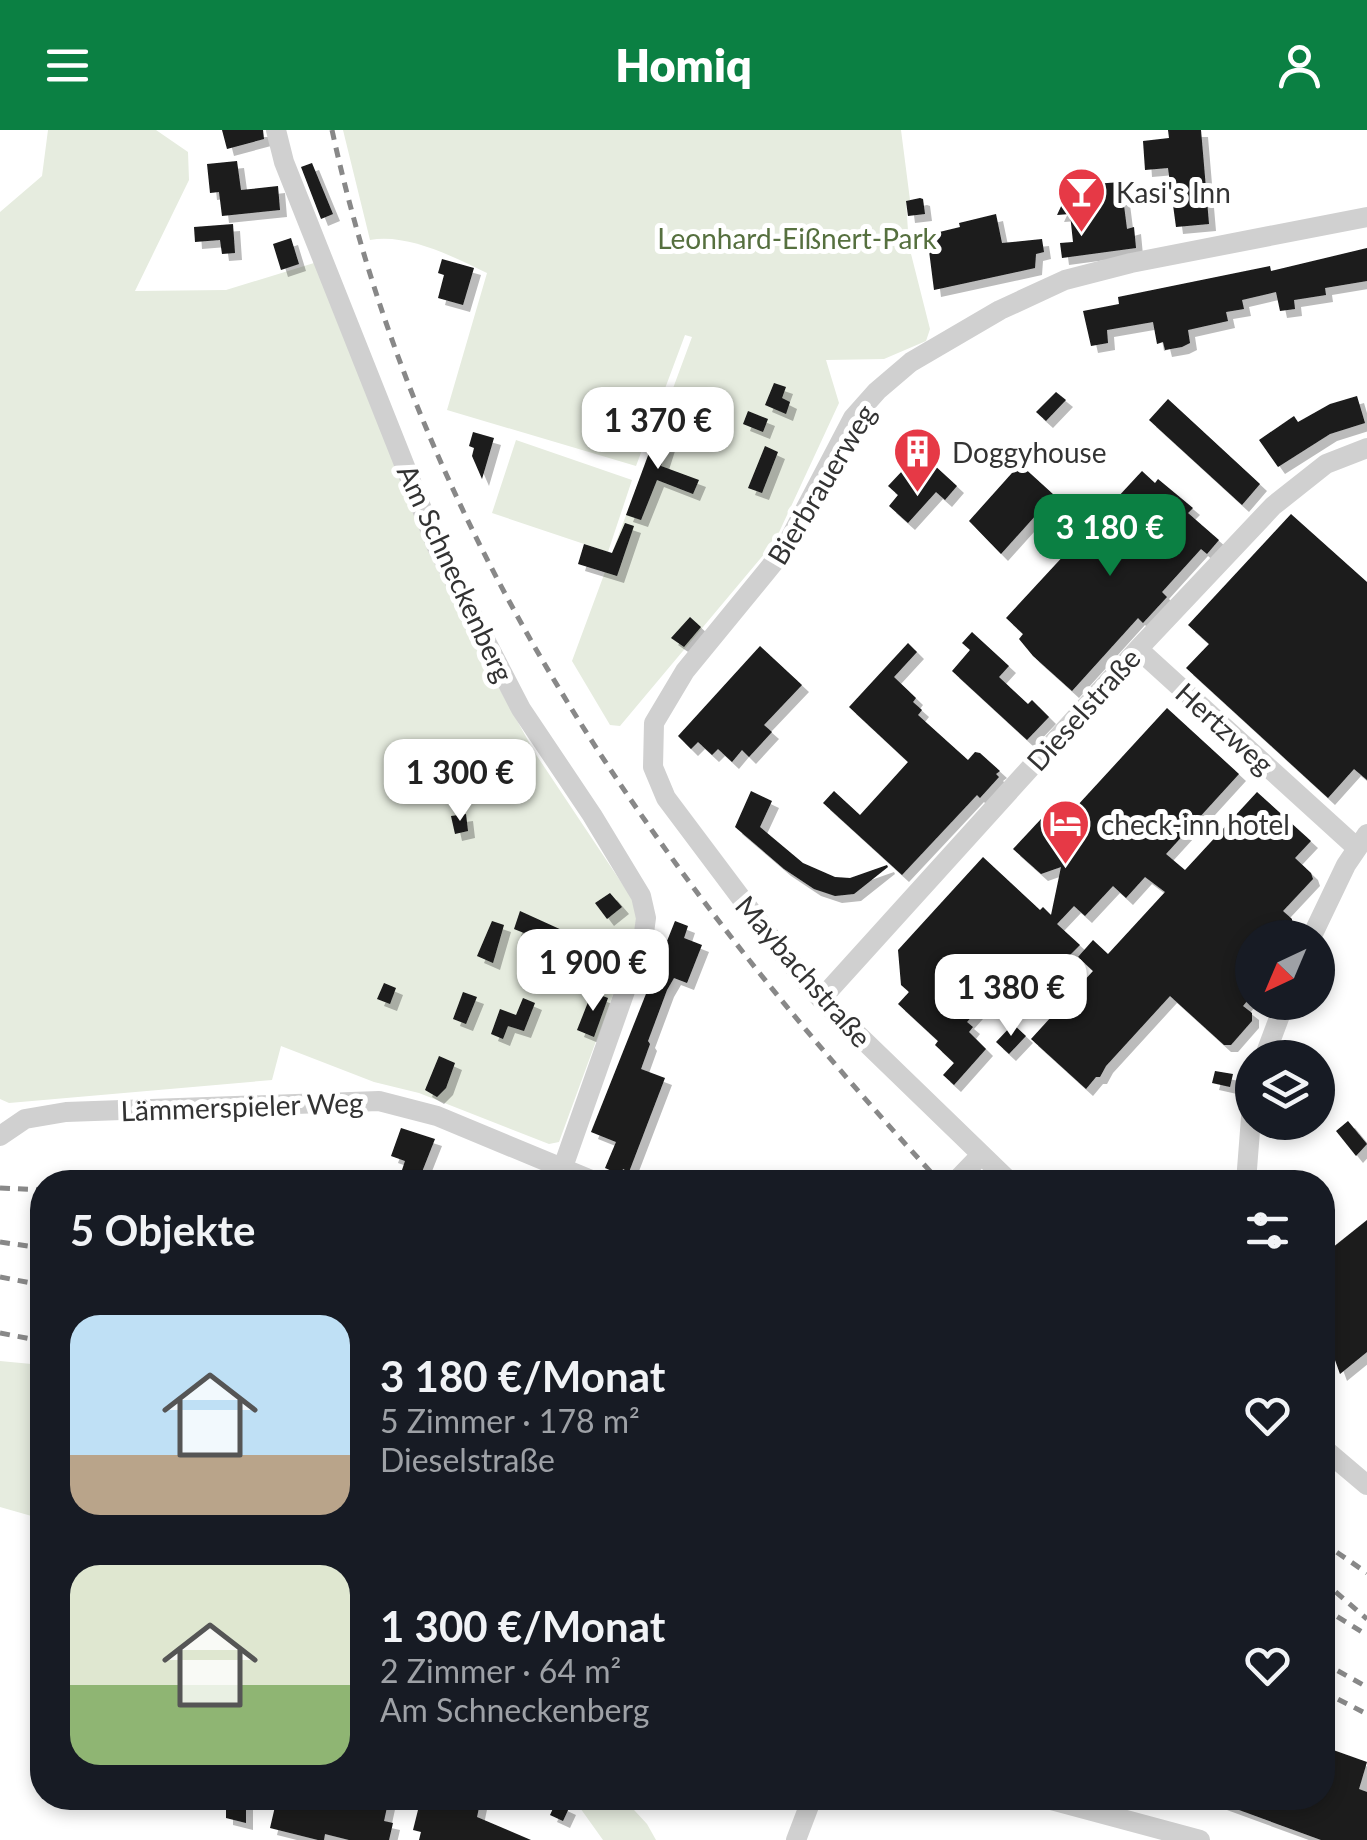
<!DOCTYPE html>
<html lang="de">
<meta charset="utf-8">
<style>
body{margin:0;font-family:Lato,sans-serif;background:#242831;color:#f1f3f6;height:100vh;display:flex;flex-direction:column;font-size:38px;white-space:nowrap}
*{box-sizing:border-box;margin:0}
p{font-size:32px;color:#9ea1a6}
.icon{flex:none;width:55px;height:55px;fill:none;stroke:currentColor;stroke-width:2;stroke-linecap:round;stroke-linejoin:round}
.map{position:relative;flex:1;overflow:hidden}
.side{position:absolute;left:30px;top:1040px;width:1305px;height:640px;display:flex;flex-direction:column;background:#171b24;border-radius:40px;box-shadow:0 5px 15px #0003}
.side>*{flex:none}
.needle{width:65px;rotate:224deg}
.buttons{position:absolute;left:1235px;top:790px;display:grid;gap:20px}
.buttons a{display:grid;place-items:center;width:100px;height:100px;border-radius:50%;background:#171b24;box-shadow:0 5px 15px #0003;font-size:50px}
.price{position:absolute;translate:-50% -85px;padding:0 22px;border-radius:20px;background:#fff;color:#222;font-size:32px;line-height:65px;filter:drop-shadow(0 2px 5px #0008)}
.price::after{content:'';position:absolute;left:50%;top:60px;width:30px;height:22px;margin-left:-15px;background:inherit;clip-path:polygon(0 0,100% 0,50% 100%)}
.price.on{background:#0b8043;color:#fff}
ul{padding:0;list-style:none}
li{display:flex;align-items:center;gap:30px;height:250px;padding:0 40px}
li span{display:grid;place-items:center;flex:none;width:280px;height:200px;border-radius:30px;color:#555}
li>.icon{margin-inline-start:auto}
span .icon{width:120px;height:120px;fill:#fffc;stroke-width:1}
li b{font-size:42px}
h2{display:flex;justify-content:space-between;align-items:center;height:120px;padding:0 40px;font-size:42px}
header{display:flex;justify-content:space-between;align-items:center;height:130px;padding:0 40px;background:#0b8043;color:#fff;font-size:45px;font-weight:800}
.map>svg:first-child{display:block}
.green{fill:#e6ecdf}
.building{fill:#1a1a1a;filter:url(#shadow)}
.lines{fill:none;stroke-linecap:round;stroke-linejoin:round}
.minor{stroke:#d0d0d0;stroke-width:20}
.rail{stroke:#888;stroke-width:5;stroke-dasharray:10 8;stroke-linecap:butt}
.labels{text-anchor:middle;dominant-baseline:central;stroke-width:10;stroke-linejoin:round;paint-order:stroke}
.poi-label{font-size:28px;fill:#333;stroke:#fff;text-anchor:start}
.park-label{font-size:28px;fill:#56703f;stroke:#fff}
.street-label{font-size:28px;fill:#333;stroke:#fff}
</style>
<header><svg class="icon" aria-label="menu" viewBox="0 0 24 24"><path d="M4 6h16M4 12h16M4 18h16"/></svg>Homiq<svg class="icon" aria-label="person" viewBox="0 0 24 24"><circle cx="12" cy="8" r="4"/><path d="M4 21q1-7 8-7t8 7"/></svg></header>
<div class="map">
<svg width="1367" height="1710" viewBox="0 0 1367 1710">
<defs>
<filter id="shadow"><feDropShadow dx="7" dy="7" stdDeviation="0" flood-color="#0004"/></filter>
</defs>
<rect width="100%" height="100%" fill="#fff"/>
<!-- green -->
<path class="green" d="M 48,0 L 156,0 L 188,22 L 189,50 L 135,161 L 226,160 L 314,133 L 499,558 L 535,623 L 633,770 L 638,788 L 636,802 L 559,1012 L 549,1014 L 419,963 L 374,952 L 281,916 L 272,950 L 9,973 L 0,969 L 0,82 L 42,46 Z
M 343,0 L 901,0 L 910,70 L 906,71 L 909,116 L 930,199 L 926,211 L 884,229 L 826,230 L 839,273 L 775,411 L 620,596 L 610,595 L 572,531 L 692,207 L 685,205 L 636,336 L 447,280 L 487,143 C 454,127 407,103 370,110 Z
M 516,310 L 632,350 L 608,422 L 492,383 Z
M 0,1231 L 42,1235 L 42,1389 L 0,1377 Z
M 573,1668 L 623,1668 L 647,1694 L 656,1710 L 603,1710 Z"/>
<!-- building -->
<path class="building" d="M 222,0 L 263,0 L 264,9 L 227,19 Z
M 1168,0 L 1201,0 L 1209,94 L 1176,97 L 1168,38 L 1145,40 L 1143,11 L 1169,8 Z
M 237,31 L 241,60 L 278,56 L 280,80 L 222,86 L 219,62 L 210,63 L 207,34 Z
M 312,33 L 333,84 L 321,89 L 301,37 Z
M 1121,52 L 1127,99 L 1134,97 L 1136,118 L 1062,128 L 1060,113 L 1073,112 L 1070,84 L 1057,85 L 1064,70 L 1095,67 L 1094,54 Z
M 920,68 L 923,69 L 925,84 L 908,86 L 906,71 Z
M 996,84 L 1002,113 L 1042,109 L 1044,122 L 1036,124 L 1035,138 L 934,160 L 927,105 L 960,97 L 959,93 Z
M 233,94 L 235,123 L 222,124 L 220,110 L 195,112 L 194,97 Z
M 291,108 L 299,134 L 281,140 L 273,114 Z
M 1367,118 L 1367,151 L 1325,158 L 1326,165 L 1294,170 L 1295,179 L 1280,181 L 1276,162 L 1242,170 L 1244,179 L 1226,182 L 1228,191 L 1188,200 L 1190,213 L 1182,217 L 1165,220 L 1163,212 L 1157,214 L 1153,192 L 1107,200 L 1108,213 L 1091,216 L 1083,181 L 1119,174 L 1118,167 L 1270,136 L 1271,141 Z
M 442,129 L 474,138 L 463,175 L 438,168 L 444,145 L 438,143 Z
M 774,253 L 786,257 L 782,268 L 790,272 L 786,284 L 765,275 Z
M 1056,262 L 1066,270 L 1046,291 L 1036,282 Z
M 1357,266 L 1365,293 L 1330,304 L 1278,337 L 1259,310 L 1294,286 L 1298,292 L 1330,274 Z
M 1168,269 L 1260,354 L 1242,375 L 1149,290 Z
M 748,281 L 768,289 L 763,302 L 743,294 Z
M 663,285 L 676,289 L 661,336 L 699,350 L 693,364 L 657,350 L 641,390 L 626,385 Z
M 473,302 L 494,308 L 482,349 L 472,326 L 474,318 L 469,316 Z
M 765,316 L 778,322 L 762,363 L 748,358 Z
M 920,322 L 957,356 L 945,370 L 936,362 L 908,393 L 889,376 L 898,365 L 888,356 Z
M 1020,334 L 1054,365 L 1001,424 L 969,391 Z
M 1142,341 L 1155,353 L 1158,349 L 1193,378 L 1188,383 L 1219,410 L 1207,424 L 1201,419 L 1162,462 L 1167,467 L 1143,493 L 1138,488 L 1072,561 L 1033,526 L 1019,509 L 1023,504 L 1006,488 Z
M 1291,384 L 1367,452 L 1367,650 L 1354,639 L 1328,668 L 1186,538 L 1209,514 L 1188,495 Z
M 625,393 L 634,396 L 617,446 L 578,434 L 584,414 L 612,423 Z
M 690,487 L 701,497 L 684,517 L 671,508 Z
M 972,502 L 1009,536 L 999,547 L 1028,574 L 1032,570 L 1049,587 L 1027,610 L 952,541 L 970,520 L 962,513 Z
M 908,513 L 917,522 L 894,547 L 916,568 L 913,572 L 922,580 L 918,585 L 968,630 L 975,622 L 980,623 L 1000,641 L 996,644 L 999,647 L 980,668 L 977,665 L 902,745 L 823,673 L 834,661 L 860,685 L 908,632 L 849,577 Z
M 760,516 L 802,555 L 764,595 L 772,602 L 749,627 L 742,620 L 732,632 L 718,619 L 712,625 L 698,612 L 691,619 L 678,606 Z
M 1167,578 L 1239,644 L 1166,724 L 1185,740 L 1257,662 L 1311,711 L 1295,728 L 1311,743 L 1313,749 L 1283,781 L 1292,789 L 1292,797 L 1283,808 L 1252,808 L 1252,865 L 1243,876 L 1252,883 L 1252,891 L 1231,915 L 1224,915 L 1170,866 L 1106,936 L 1100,947 L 1096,947 L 1086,959 L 1031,909 L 1093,841 L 1078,827 L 1093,810 L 1108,824 L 1165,762 L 1145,747 L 1126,768 L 1113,756 L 1085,786 L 1074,776 L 1057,794 L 1080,815 L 1004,891 L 984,873 L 967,892 L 973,897 L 969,902 L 986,919 L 954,955 L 943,945 L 954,933 L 935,915 L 938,911 L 898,874 L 909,862 L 901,855 L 898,820 L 983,727 L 1040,780 L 1043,777 L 1051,785 L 1061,737 L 1041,744 L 1013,719 L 1041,689 L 1054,701 Z
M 751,661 L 772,671 L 760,697 L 803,733 L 835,747 L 850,748 L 887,735 L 888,737 L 854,764 L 835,766 L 814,759 L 784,739 L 735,697 Z
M 466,684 L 468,701 L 455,704 L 451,686 Z
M 610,763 L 622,777 L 607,789 L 595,773 Z
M 520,781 L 564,801 L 551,832 L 539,826 L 544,811 L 514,799 Z
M 492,791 L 504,795 L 493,833 L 477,826 Z
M 675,791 L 688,796 L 684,808 L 702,815 L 687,853 L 674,848 L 667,860 L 648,911 L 650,914 L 641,939 L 665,948 L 629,1042 L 623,1039 L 621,1045 L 605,1038 L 616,1012 L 591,1002 Z
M 384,853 L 396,858 L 390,874 L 377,869 Z
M 463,862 L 477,867 L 466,894 L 453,889 Z
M 592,862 L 608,868 L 594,907 L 577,900 Z
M 523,868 L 535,873 L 524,901 L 508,896 L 503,909 L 491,904 L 500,879 L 516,885 Z
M 1013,894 L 1026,906 L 1009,924 L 996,912 Z
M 439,926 L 455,933 L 446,958 L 437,967 L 425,960 Z
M 1215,941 L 1233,944 L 1230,957 L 1212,953 Z
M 1348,991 L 1367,1014 L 1356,1026 L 1336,1001 Z
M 401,998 L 435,1009 L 418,1052 L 398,1052 L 405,1031 L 391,1026 Z
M 1367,1090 L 1367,1222 L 1340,1244 L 1322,1194 L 1322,1126 Z
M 1322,1616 L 1367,1632 L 1359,1659 L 1367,1662 L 1367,1710 L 1321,1710 L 1209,1669 L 1322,1668 Z
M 226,1668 L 246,1668 L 246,1693 L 226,1688 Z
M 277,1668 L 389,1668 L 384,1691 L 393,1693 L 389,1710 L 349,1710 L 325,1704 L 324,1710 L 318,1710 L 270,1698 Z
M 421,1668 L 481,1668 L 477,1687 L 531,1710 L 419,1710 L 421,1702 L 413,1700 Z
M 556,1672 L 569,1678 L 563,1691 L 550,1685 Z"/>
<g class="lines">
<!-- minor -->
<path class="minor" d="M 276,0 L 284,32 L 437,417 L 521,579 L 592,685 L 641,766 L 646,788 L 643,810 L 563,1037
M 1138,519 L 1357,718
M 1311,808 L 1346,735 L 1367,704
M 821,869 L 1138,519 L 1273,376 L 1326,334 L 1367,318
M 1264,928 L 1285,872
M 0,1006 L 25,989 L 66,982 L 379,971 L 437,986 L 596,1052
M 955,1052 L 981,1025
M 1010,1052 L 821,869 L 777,816 L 666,668 L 653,637 L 654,593 L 685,541 L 784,420 L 853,288 L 877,261 L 911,232 L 1000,180 L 1065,150 L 1131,133 L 1367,87
M 1246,1052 L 1252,975
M 1322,1317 L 1367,1355
M 1044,1668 L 1200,1710
M 796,1710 L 812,1668"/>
<!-- rail -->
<path class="rail" d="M 332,0 C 422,414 658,746 940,1052
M 0,1058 L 42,1060
M 0,1112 L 42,1118
M 0,1147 L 42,1155
M 0,1203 L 42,1211
M 1322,1412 L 1367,1443
M 1322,1450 L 1367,1489
M 1322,1477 L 1367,1505
M 1322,1532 L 1367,1557
M 1322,1561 L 1367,1584"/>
</g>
<!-- icons -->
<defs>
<symbol id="bar-pin" viewBox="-11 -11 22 30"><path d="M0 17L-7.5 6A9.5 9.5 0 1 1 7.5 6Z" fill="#e63946" stroke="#fff"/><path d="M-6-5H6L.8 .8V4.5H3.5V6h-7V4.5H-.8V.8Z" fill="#fff"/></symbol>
<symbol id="building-pin" viewBox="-11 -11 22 30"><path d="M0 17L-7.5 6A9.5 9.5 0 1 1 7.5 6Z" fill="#e63946" stroke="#fff"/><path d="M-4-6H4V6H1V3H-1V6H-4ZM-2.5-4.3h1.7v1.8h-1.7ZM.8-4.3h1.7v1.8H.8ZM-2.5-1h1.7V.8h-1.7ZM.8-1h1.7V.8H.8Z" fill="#fff"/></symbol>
<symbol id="hotel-pin" viewBox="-11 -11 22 30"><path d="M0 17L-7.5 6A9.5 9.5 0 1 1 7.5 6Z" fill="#e63946" stroke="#fff"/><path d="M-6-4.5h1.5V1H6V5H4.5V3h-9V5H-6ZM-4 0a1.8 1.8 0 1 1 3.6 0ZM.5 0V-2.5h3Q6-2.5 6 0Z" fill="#fff"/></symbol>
</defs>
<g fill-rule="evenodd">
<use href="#bar-pin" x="1054" y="34" width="55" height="75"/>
<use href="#building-pin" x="890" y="294" width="55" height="75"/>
<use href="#hotel-pin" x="1038" y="666" width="55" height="75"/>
</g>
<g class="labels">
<!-- poi labels -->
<g class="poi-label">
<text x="1116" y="62">Kasi's Inn</text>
<text x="952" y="322">Doggyhouse</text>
<text x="1101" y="694">check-inn hotel</text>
</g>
<!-- park labels -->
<g class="park-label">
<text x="797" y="108">Leonhard-Eißnert-Park</text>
</g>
<!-- street labels -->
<g class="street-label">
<text transform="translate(821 354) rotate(-59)">Bierbrauerweg</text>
<text transform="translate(456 443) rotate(65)">Am Schneckenberg</text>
<text transform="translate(1083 579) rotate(-48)">Dieselstraße</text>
<text transform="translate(1225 598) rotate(42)">Hertzweg</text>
<text transform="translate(804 841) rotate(49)">Maybachstraße</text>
<text transform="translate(242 976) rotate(-2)">Lämmerspieler Weg</text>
</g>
</g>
</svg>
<div class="buttons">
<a><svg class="needle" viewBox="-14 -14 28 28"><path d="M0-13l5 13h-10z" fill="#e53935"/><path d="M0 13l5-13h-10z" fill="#9ea1a6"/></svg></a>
<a><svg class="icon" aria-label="layers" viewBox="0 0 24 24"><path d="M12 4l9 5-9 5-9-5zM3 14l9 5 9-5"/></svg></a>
</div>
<b class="price" style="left:658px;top:342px">1 370 €</b>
<b class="price on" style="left:1110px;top:449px">3 180 €</b>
<b class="price" style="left:460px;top:694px">1 300 €</b>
<b class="price" style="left:593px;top:884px">1 900 €</b>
<b class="price" style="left:1011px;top:909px">1 380 €</b>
<section class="side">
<h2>5 Objekte<svg class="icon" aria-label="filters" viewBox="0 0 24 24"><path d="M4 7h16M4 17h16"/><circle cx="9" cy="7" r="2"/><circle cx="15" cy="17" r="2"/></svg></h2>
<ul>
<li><span style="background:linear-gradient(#bfe0f5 70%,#b9a48a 0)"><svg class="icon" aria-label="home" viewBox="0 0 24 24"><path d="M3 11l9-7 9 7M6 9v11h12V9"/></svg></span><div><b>3 180 €/Monat</b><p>5 Zimmer · 178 m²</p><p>Dieselstraße</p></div><svg class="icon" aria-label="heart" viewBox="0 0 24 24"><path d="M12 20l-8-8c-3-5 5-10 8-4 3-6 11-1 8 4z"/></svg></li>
<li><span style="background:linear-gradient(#dfe7d0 60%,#8fb573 0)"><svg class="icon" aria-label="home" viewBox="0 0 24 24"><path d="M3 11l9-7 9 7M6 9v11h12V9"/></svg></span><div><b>1 300 €/Monat</b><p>2 Zimmer · 64 m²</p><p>Am Schneckenberg</p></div><svg class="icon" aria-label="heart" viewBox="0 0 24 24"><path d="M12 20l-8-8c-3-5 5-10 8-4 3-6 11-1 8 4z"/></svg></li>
</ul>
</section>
</div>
